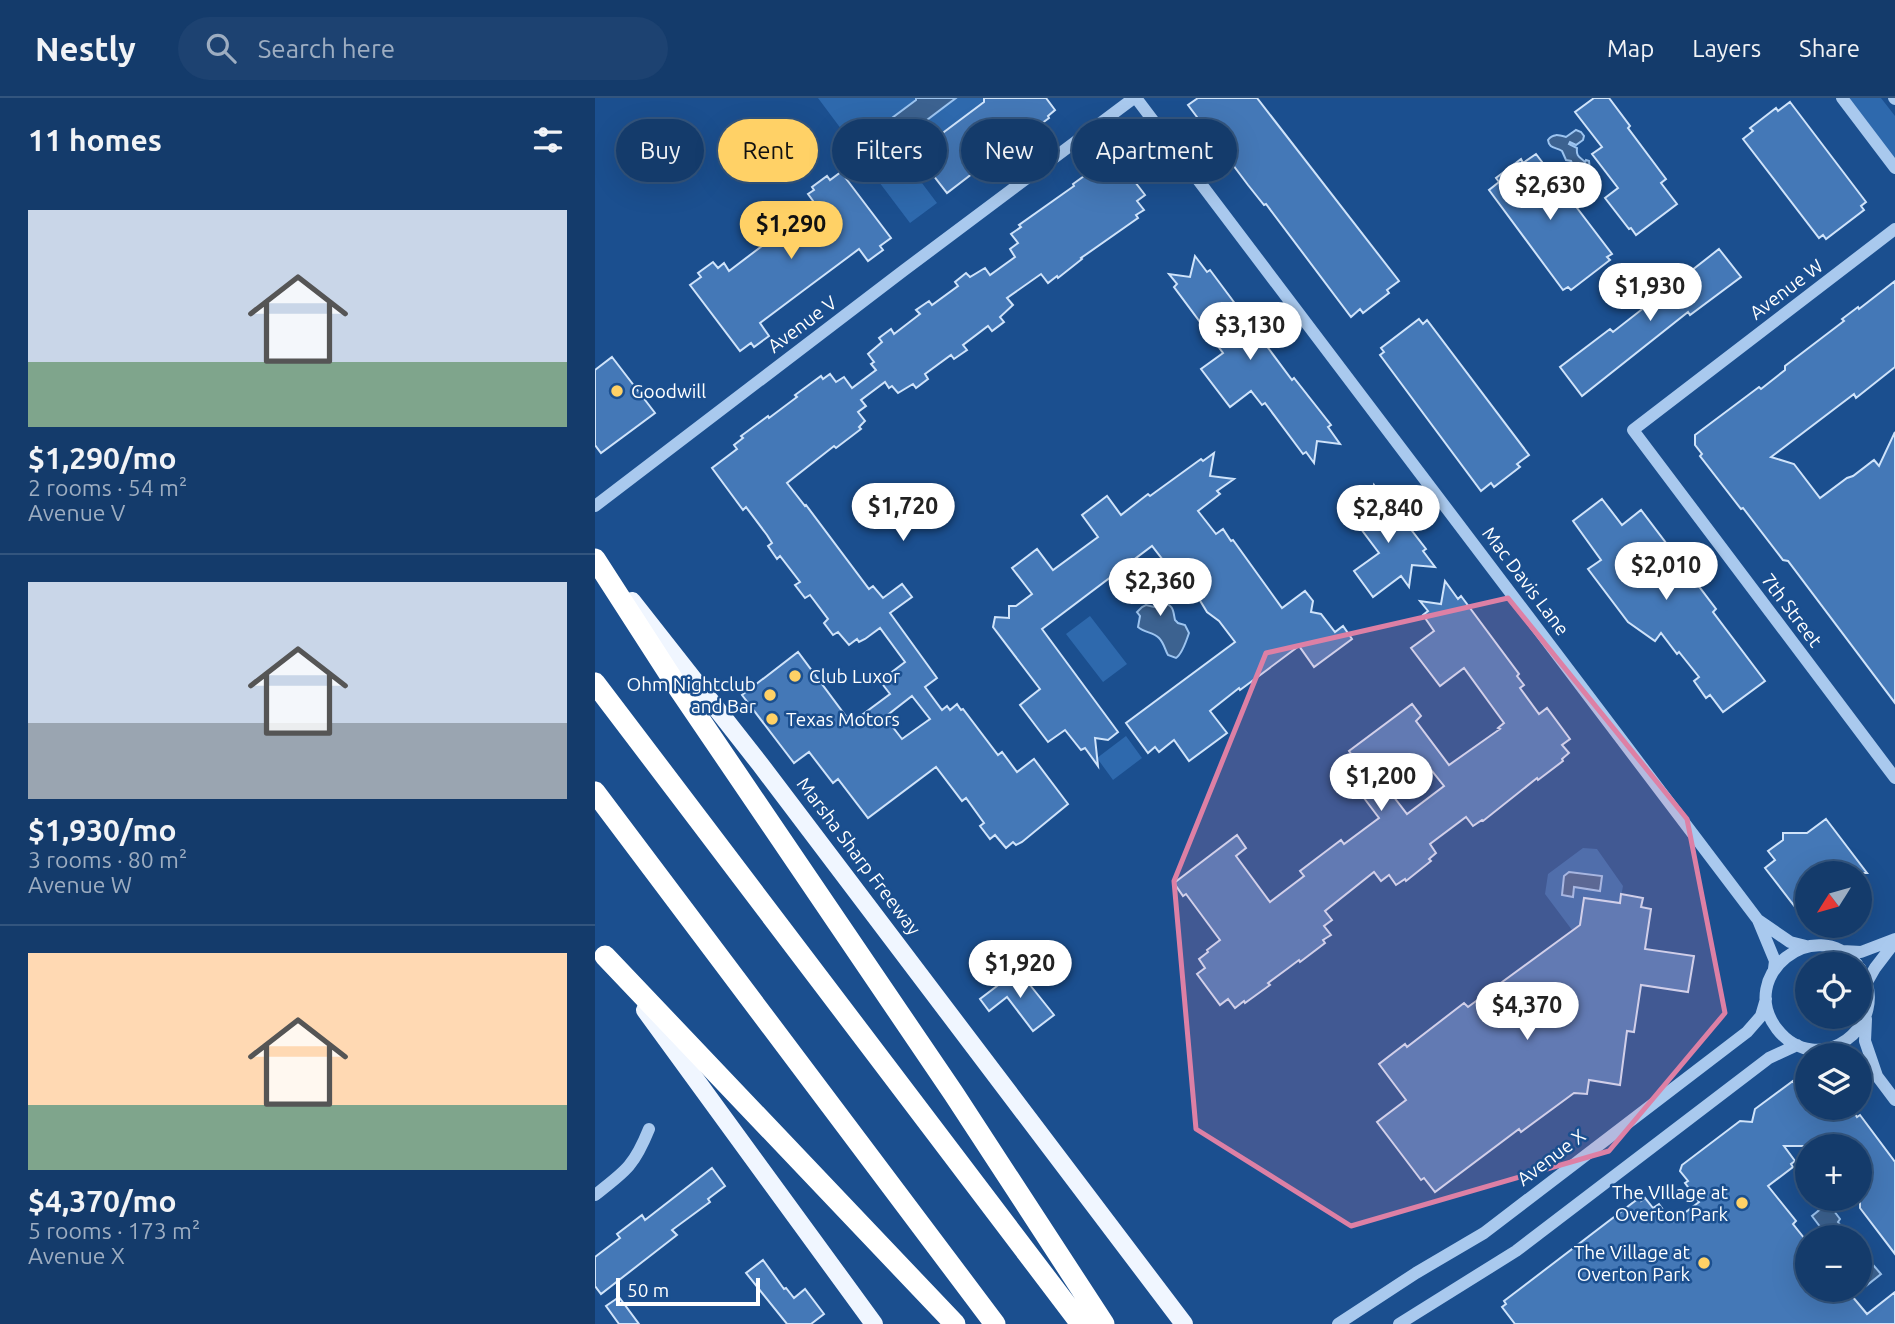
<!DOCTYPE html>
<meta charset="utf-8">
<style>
body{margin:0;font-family:Ubuntu,sans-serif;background:#1d4271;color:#f1f3f6;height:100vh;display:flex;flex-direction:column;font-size:26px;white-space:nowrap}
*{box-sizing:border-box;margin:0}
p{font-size:23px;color:#9dadc1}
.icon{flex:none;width:38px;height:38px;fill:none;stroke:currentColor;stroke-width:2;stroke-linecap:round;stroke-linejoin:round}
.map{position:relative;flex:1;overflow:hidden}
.panel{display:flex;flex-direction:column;background:#143b6b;width:595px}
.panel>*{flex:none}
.top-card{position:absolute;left:21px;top:21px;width:665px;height:63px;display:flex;gap:14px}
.needle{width:46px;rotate:233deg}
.buttons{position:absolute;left:1200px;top:763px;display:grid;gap:14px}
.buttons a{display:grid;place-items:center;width:77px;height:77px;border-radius:50%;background:#143b6b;box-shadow:0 7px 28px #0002,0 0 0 2px #33557e;font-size:35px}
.scale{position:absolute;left:21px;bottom:18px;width:144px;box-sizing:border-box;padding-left:7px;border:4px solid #fff;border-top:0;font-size:19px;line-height:24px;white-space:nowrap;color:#fff;-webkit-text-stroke:5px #1b4f8f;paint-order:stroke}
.price{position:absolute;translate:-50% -60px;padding:0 16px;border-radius:24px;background:#fff;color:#222;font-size:23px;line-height:46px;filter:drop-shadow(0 2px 4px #0008)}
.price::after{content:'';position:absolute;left:50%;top:42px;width:21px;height:16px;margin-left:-10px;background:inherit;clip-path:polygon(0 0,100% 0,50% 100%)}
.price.current{background:#ffd166;color:#111}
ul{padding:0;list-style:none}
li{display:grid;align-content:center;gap:14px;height:371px;padding:0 28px}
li+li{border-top:2px solid #33557e}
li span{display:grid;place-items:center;height:217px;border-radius:0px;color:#555}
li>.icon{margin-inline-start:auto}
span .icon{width:126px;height:126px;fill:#fffc;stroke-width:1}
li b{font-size:30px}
h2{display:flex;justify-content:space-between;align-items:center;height:84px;padding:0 28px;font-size:30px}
.pill{padding:0 24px;border-radius:32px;background:#143b6b;box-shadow:0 7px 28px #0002,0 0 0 2px #33557e;font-size:24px;line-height:63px}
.pill.current{background:#ffd166;color:#111}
header{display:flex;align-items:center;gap:42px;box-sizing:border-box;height:98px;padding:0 35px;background:#143b6b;border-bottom:2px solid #33557e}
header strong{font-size:33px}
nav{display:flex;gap:38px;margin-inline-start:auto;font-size:24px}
.search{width:490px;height:63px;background:#1d4271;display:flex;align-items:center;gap:18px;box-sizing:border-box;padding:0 24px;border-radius:38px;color:#9dadc1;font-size:26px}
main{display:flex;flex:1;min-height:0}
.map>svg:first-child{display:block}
.green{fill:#2e69ad}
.water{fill:#3c6290;stroke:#9cc4f0;stroke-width:2}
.building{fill:#4478b7;stroke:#cfe3fa;stroke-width:2;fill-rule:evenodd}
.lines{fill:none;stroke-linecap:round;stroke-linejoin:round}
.minor{stroke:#a9c9ee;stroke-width:12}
.major{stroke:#f0f6ff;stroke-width:18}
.highway{stroke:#fff;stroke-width:21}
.marked{fill:#dd80a5;fill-opacity:0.2;stroke:#dd80a5;stroke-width:5;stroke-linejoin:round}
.poi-dot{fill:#ffd166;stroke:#1b4f8f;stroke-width:2.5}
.labels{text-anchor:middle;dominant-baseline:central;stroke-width:5;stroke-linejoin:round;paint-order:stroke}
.street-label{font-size:19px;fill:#fff;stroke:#1b4f8f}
.poi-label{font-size:19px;fill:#fff;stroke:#1b4f8f;text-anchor:start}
</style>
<header>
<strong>Nestly</strong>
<div class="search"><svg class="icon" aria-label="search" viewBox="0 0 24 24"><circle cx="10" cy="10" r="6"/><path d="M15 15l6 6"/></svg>Search here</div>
<nav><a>Map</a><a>Layers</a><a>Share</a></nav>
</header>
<main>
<section class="panel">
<h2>11 homes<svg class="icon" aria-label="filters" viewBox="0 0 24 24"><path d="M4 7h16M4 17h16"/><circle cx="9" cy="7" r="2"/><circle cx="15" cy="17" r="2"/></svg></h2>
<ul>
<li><span style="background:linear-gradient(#c9d6e8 70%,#7fa58c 0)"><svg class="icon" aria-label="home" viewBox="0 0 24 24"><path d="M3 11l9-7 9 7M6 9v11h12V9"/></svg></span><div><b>$1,290/mo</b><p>2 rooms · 54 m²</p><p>Avenue V</p></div></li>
<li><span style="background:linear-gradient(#c9d6e8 65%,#9aa5b1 0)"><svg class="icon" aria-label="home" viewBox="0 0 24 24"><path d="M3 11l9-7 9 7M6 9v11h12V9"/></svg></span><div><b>$1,930/mo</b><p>3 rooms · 80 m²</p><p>Avenue W</p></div></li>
<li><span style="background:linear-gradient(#ffd9b3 70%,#7fa58c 0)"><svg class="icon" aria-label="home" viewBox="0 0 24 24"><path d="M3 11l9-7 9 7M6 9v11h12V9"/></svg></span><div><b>$4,370/mo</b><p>5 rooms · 173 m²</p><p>Avenue X</p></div></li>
</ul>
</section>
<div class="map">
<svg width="1300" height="1226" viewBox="0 0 1300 1226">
<rect width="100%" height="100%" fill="#1b4f8f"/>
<!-- green -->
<path class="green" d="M 223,0 L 396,0 L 321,55 L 309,40 L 273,67 Z
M 1253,0 L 1286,0 L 1300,18 L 1300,62 Z
M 302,52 L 342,105 L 315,125 L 275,72 Z
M 495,518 L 532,566 L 508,584 L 471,536 Z
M 531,638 L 547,660 L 518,682 L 502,660 Z
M 988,750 L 1002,751 L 1028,788 L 1025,805 L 989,800 L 985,827 L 977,832 L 950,796 L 953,776 Z"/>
<!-- water -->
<path class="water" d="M 321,0 L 361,0 L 312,37 L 304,27 L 299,30 L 293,23 L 321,2 Z
M 287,27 L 301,45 L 282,59 L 268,41 Z
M 981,32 L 986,34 L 989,38 L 988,42 L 981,47 L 975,44 L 974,46 L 982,50 C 981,59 985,59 990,64 L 991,62 L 994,63 L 995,73 L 1000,79 L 990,84 L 979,77 L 980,72 L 976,63 L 971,62 L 967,53 C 961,49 954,51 953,42 C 958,35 964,37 971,39 Z
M 568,505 C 579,507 578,513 580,522 L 583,525 L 590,527 L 594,535 C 592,541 586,557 581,560 L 573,557 C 570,552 569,545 564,540 C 558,534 550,535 543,529 L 545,518 L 542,514 L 547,509 L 551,507 L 559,509 Z
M 974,774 L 1007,778 L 1005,793 L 979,789 L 978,799 L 967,797 L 969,778 Z
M 1233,1105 L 1245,1121 L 1243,1124 L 1253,1137 L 1259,1133 L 1264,1139 L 1237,1139 L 1232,1132 L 1229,1134 L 1217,1118 Z
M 1265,1152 L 1286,1176 L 1271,1188 L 1265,1180 Z"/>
<!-- building -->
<path class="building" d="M 389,0 L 451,0 L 460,12 L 453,18 L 454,20 L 426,41 L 425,39 L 352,95 L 321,55 L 389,4 Z
M 603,0 L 662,0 L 804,183 L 792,192 L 794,195 L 768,215 L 765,211 L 756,219 L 671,106 L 669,107 L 653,87 L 593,7 Z
M 999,0 L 1014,0 L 1035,28 L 1033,30 L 1071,81 L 1066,85 L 1082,106 L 1041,137 L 1036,130 L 1034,131 L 1010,100 L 1023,90 L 997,56 L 1007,49 L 980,14 Z
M 1195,4 L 1271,104 L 1266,108 L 1269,112 L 1231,141 L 1228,137 L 1224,140 L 1148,41 L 1158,33 L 1155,30 L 1181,10 L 1183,13 Z
M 941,56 L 1017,156 L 1012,159 L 1015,162 L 976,192 L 973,189 L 968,192 L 894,92 L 904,84 L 901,80 L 926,61 L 928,65 Z
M 512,63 L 519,73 L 527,67 L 550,97 L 542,103 L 549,112 L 541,117 L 543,120 L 486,160 L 487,161 L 463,180 L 462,178 L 453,185 L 446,176 L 412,200 L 418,207 L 405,219 L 409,224 L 397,233 L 393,228 L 368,247 L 372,252 L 359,261 L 356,257 L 330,276 L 333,281 L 321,290 L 318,286 L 303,295 L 297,288 L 294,290 L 290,284 L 266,302 L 271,308 L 263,314 L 270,323 L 264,329 L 266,331 L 241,350 L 239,348 L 192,385 L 210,408 L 211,407 L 274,491 L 278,488 L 288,500 L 307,486 L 317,499 L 295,515 L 342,580 L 330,589 L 347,612 L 352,608 L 355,612 L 362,606 L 366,612 L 368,611 L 403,657 L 407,654 L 422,674 L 439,661 L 473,706 L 427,744 L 421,747 L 418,744 L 411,750 L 400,737 L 395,741 L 385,728 L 389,725 L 371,700 L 367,703 L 341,669 L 273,720 L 243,681 L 238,685 L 214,654 L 199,665 L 147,597 L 203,554 L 256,625 L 295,596 L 285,583 L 310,564 L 285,530 L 270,541 L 264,544 L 262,541 L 254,547 L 243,534 L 238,537 L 229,525 L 233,521 L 215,497 L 210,500 L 200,487 L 205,484 L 185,458 L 182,461 L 173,448 L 177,445 L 172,437 L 151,409 L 148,412 L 117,370 L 142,351 L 139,347 L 148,340 L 146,338 L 173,318 L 174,320 L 202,299 L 200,297 L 226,278 L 228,281 L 235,276 L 241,284 L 249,279 L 257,290 L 281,272 L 276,266 L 279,264 L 273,256 L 287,244 L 284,240 L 296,231 L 299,236 L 325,216 L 321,212 L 334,203 L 337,207 L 363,188 L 360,184 L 371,175 L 375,179 L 390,170 L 395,177 L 420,159 L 415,151 L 423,145 L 416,136 L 426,129 L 424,127 L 479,88 L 478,86 L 503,68 L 504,69 ZM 317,598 L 335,621 L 307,641 L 290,619 Z
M 246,74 L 296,140 L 285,148 L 288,152 L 273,163 L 264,151 L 209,192 L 165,225 L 174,238 L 159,249 L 156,245 L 145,253 L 95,187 L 106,179 L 103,175 L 118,164 L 123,170 L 129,165 L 134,173 L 221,107 L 213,96 L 219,92 L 217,89 L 232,78 L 235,82 Z
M 1124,151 L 1146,179 L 1095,217 L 1093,214 L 987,298 L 965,269 L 1015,231 L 1018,234 Z
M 600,158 L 612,174 L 615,172 L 697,282 L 699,280 L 736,327 L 733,329 L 745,346 L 722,343 L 719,365 L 711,354 L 708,356 L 670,305 L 667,307 L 656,293 L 635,309 L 606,271 L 628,255 L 579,189 L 582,186 L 574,176 L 595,179 Z
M 1300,183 L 1300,269 L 1261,300 L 1259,296 L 1176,359 L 1199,366 L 1225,400 L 1252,380 L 1258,378 L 1279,362 L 1284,368 L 1300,334 L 1300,605 L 1193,463 L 1188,462 L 1148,410 L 1146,411 L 1105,358 L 1107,356 L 1100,347 L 1100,337 L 1164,289 L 1166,291 L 1190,272 L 1190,268 L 1249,223 L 1247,221 L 1263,209 L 1264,211 Z
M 824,221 L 828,226 L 832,222 L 934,357 L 922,366 L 925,369 L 899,389 L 896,385 L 886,393 L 785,257 L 789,254 L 786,250 Z
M 17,259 L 60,315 L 6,355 L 0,347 L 0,272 Z
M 619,355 L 615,378 L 639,381 L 622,393 L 625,396 L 603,413 L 621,436 L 628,431 L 636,443 L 638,442 L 687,510 L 710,493 L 718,503 L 716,514 L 726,516 L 740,534 L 748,528 L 757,541 L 719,569 L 704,548 L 645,592 L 644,590 L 615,613 L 632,635 L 594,663 L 579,642 L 564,654 L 560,649 L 553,655 L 531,625 L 640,544 L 624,523 L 612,514 L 604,501 L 601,503 L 577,470 L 575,471 L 557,448 L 447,531 L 523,634 L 513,642 L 500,640 L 503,668 L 490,650 L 486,652 L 470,632 L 453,644 L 425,607 L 445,591 L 398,529 L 400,519 L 414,520 L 414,508 L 421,508 L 437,496 L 417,470 L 442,451 L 458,472 L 503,439 L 487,417 L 512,398 L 526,417 L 553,396 L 555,398 L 606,361 L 608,363 Z
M 779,387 L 792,405 L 794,403 L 831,451 L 828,453 L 840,469 L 817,467 L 814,489 L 806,478 L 778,499 L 759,473 L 784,455 L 760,423 L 763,421 L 751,405 L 774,410 Z
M 1007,401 L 1027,427 L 1046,412 L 1121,511 L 1118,514 L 1170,583 L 1128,614 L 1115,597 L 1111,600 L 1099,583 L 1104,579 L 1084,554 L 1082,556 L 1066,535 L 1060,543 L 1033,524 L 993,471 L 1006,462 L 978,423 Z
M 850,483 L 863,501 L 866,498 L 924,576 L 922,578 L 929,587 L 925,590 L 944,616 L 952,610 L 975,641 L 967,647 L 974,655 L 967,661 L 968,663 L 943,682 L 942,680 L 888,723 L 887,722 L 878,728 L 871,719 L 835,746 L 841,755 L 834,761 L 836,763 L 811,783 L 810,781 L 801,787 L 794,777 L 786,783 L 779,774 L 730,813 L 737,822 L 729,828 L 736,837 L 728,842 L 730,845 L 705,864 L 704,862 L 692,871 L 673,885 L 675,887 L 650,905 L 649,903 L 640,910 L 633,901 L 625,907 L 602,876 L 610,870 L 604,861 L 613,854 L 612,852 L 625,842 L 591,796 L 588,798 L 579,785 L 642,737 L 651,750 L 641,758 L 675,804 L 709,778 L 705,773 L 734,751 L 746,742 L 749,746 L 784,720 L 763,692 L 776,682 L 754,653 L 817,606 L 826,618 L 821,623 L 854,667 L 905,631 L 903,630 L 909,625 L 869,570 L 845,588 L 816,550 L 839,533 L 828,517 L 833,513 L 825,503 L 846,506 ZM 829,663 L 849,688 L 812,716 L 792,690 Z
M 1231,721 L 1272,775 L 1213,775 L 1213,807 L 1204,814 L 1170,770 L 1180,762 L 1173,753 L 1188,742 L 1188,735 L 1212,735 Z
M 1026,796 L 1048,800 L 1046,809 L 1056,811 L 1050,851 L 1099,858 L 1093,894 L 1046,887 L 1039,934 L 1032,933 L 1025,987 L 994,982 L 992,996 L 979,995 L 926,1034 L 924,1031 L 840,1094 L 829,1080 L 826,1082 L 782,1024 L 811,1002 L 784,966 L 810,946 L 812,949 L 869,905 L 873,909 L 985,827 L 989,800 L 1025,805 Z
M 423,872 L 459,917 L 438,933 L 412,899 L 394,913 L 385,901 Z
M 1198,983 L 1205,993 L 1213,988 L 1213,1010 L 1252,1010 L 1257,1017 L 1260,1016 L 1262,1019 L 1265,1017 L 1300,1064 L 1300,1156 L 1265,1110 L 1265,1048 L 1189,1048 L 1200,1063 L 1196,1066 L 1198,1069 L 1173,1088 L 1201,1123 L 1198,1126 L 1213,1145 L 1213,1192 L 1252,1192 L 1272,1216 L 1300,1194 L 1300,1226 L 920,1226 L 907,1209 L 911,1206 L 909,1203 L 1044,1100 L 1046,1103 L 1050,1100 L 1058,1110 L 1064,1106 L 1074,1120 L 1076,1119 L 1079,1123 L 1104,1104 L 1090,1085 L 1093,1083 L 1085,1073 L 1087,1067 L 1145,1023 L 1157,1024 L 1160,1011 Z
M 117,1070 L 130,1088 L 113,1101 L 115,1104 L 77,1132 L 82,1137 L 6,1196 L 0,1188 L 0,1159 L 25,1140 L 22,1136 L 47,1117 L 50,1122 Z
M 168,1162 L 189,1191 L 191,1190 L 199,1200 L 210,1191 L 229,1216 L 216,1226 L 192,1226 L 151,1175 Z
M 24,1199 L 44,1226 L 24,1226 L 11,1208 Z"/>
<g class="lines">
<!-- minor -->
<path class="minor" d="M 541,0 L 1163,822 L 1180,863 L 1179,871
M 1247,0 L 1300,70
M 1299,0 L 1300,1
M 1300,131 L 1038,332 L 1300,680
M 0,408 L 308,173 L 539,0
M 1163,822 L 1195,844 L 1211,848
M 1247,853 L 1266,854 L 1300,841
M 1262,866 C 1220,815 1141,878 1182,931 C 1222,983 1300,928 1265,870
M 1272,884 L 1280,870 L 1300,844
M 1271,921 L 1270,943 L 1282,978
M 1265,965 L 1282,978 L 1300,1002
M 0,1097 C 31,1073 39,1068 54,1031
M 743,1226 L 821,1175 L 889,1135 L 1152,934 L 1166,918 L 1171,901
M 804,1226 L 921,1153 L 1174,960 L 1202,947"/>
<!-- major -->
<path class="major" d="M 37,503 L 165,666 L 589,1226
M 50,912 L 279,1226"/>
<!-- highway -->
<path class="highway" d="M 0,461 L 80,585 L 359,996 L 509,1226
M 0,585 L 486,1226
M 0,694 L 400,1226
M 10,858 L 360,1226"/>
</g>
<!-- marked area -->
<path class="marked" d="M 913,500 L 1092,721 L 1130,915 L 1014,1053 L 756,1128 L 601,1031 L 579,783 L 671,555 Z"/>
<!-- markers -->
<g class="poi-dot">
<circle cx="22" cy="293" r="7"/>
<circle cx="200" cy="578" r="7"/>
<circle cx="175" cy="597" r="7"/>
<circle cx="177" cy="621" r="7"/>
<circle cx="1147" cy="1105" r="7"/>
<circle cx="1109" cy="1165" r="7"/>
</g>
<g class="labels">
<!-- street labels -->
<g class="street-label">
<text transform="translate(1191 191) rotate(-37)">Avenue W</text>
<text transform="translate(207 226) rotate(-37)">Avenue V</text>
<text transform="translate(931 483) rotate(53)">Mac Davis Lane</text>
<text transform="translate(1197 512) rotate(53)">7th Street</text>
<text transform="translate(264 758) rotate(53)">Marsha Sharp Freeway</text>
<text transform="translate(956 1059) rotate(-37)">Avenue X</text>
</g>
<!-- poi labels -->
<g class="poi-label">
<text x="36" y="293">Goodwill</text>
<text x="214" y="578">Club Luxor</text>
<text x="161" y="586" text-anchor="end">Ohm Nightclub<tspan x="161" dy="22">and Bar</tspan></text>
<text x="191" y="621">Texas Motors</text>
<text x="1133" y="1094" text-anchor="end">The VIllage at<tspan x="1133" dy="22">Overton Park</tspan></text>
<text x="1095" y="1154" text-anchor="end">The Village at<tspan x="1095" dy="22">Overton Park</tspan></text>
</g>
</g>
</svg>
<div class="buttons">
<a><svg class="needle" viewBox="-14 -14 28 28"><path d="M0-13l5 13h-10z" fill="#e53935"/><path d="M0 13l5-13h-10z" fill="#9dadc1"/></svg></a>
<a><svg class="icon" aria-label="locate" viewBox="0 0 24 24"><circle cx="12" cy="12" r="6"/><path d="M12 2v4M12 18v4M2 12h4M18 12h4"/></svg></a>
<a><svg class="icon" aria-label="layers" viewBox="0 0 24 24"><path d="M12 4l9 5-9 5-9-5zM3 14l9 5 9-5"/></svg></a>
<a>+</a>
<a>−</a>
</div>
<div class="scale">50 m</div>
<b class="price" style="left:955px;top:124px">$2,630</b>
<b class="price current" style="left:196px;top:163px">$1,290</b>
<b class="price" style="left:1055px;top:225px">$1,930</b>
<b class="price" style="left:655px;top:264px">$3,130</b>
<b class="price" style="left:308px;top:445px">$1,720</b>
<b class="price" style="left:793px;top:447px">$2,840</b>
<b class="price" style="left:1071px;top:504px">$2,010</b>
<b class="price" style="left:565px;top:520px">$2,360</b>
<b class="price" style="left:786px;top:715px">$1,200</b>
<b class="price" style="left:425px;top:902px">$1,920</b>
<b class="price" style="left:932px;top:944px">$4,370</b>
<div class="top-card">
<a class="pill">Buy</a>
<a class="pill current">Rent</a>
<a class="pill">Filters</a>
<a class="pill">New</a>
<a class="pill">Apartment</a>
</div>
</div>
</main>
